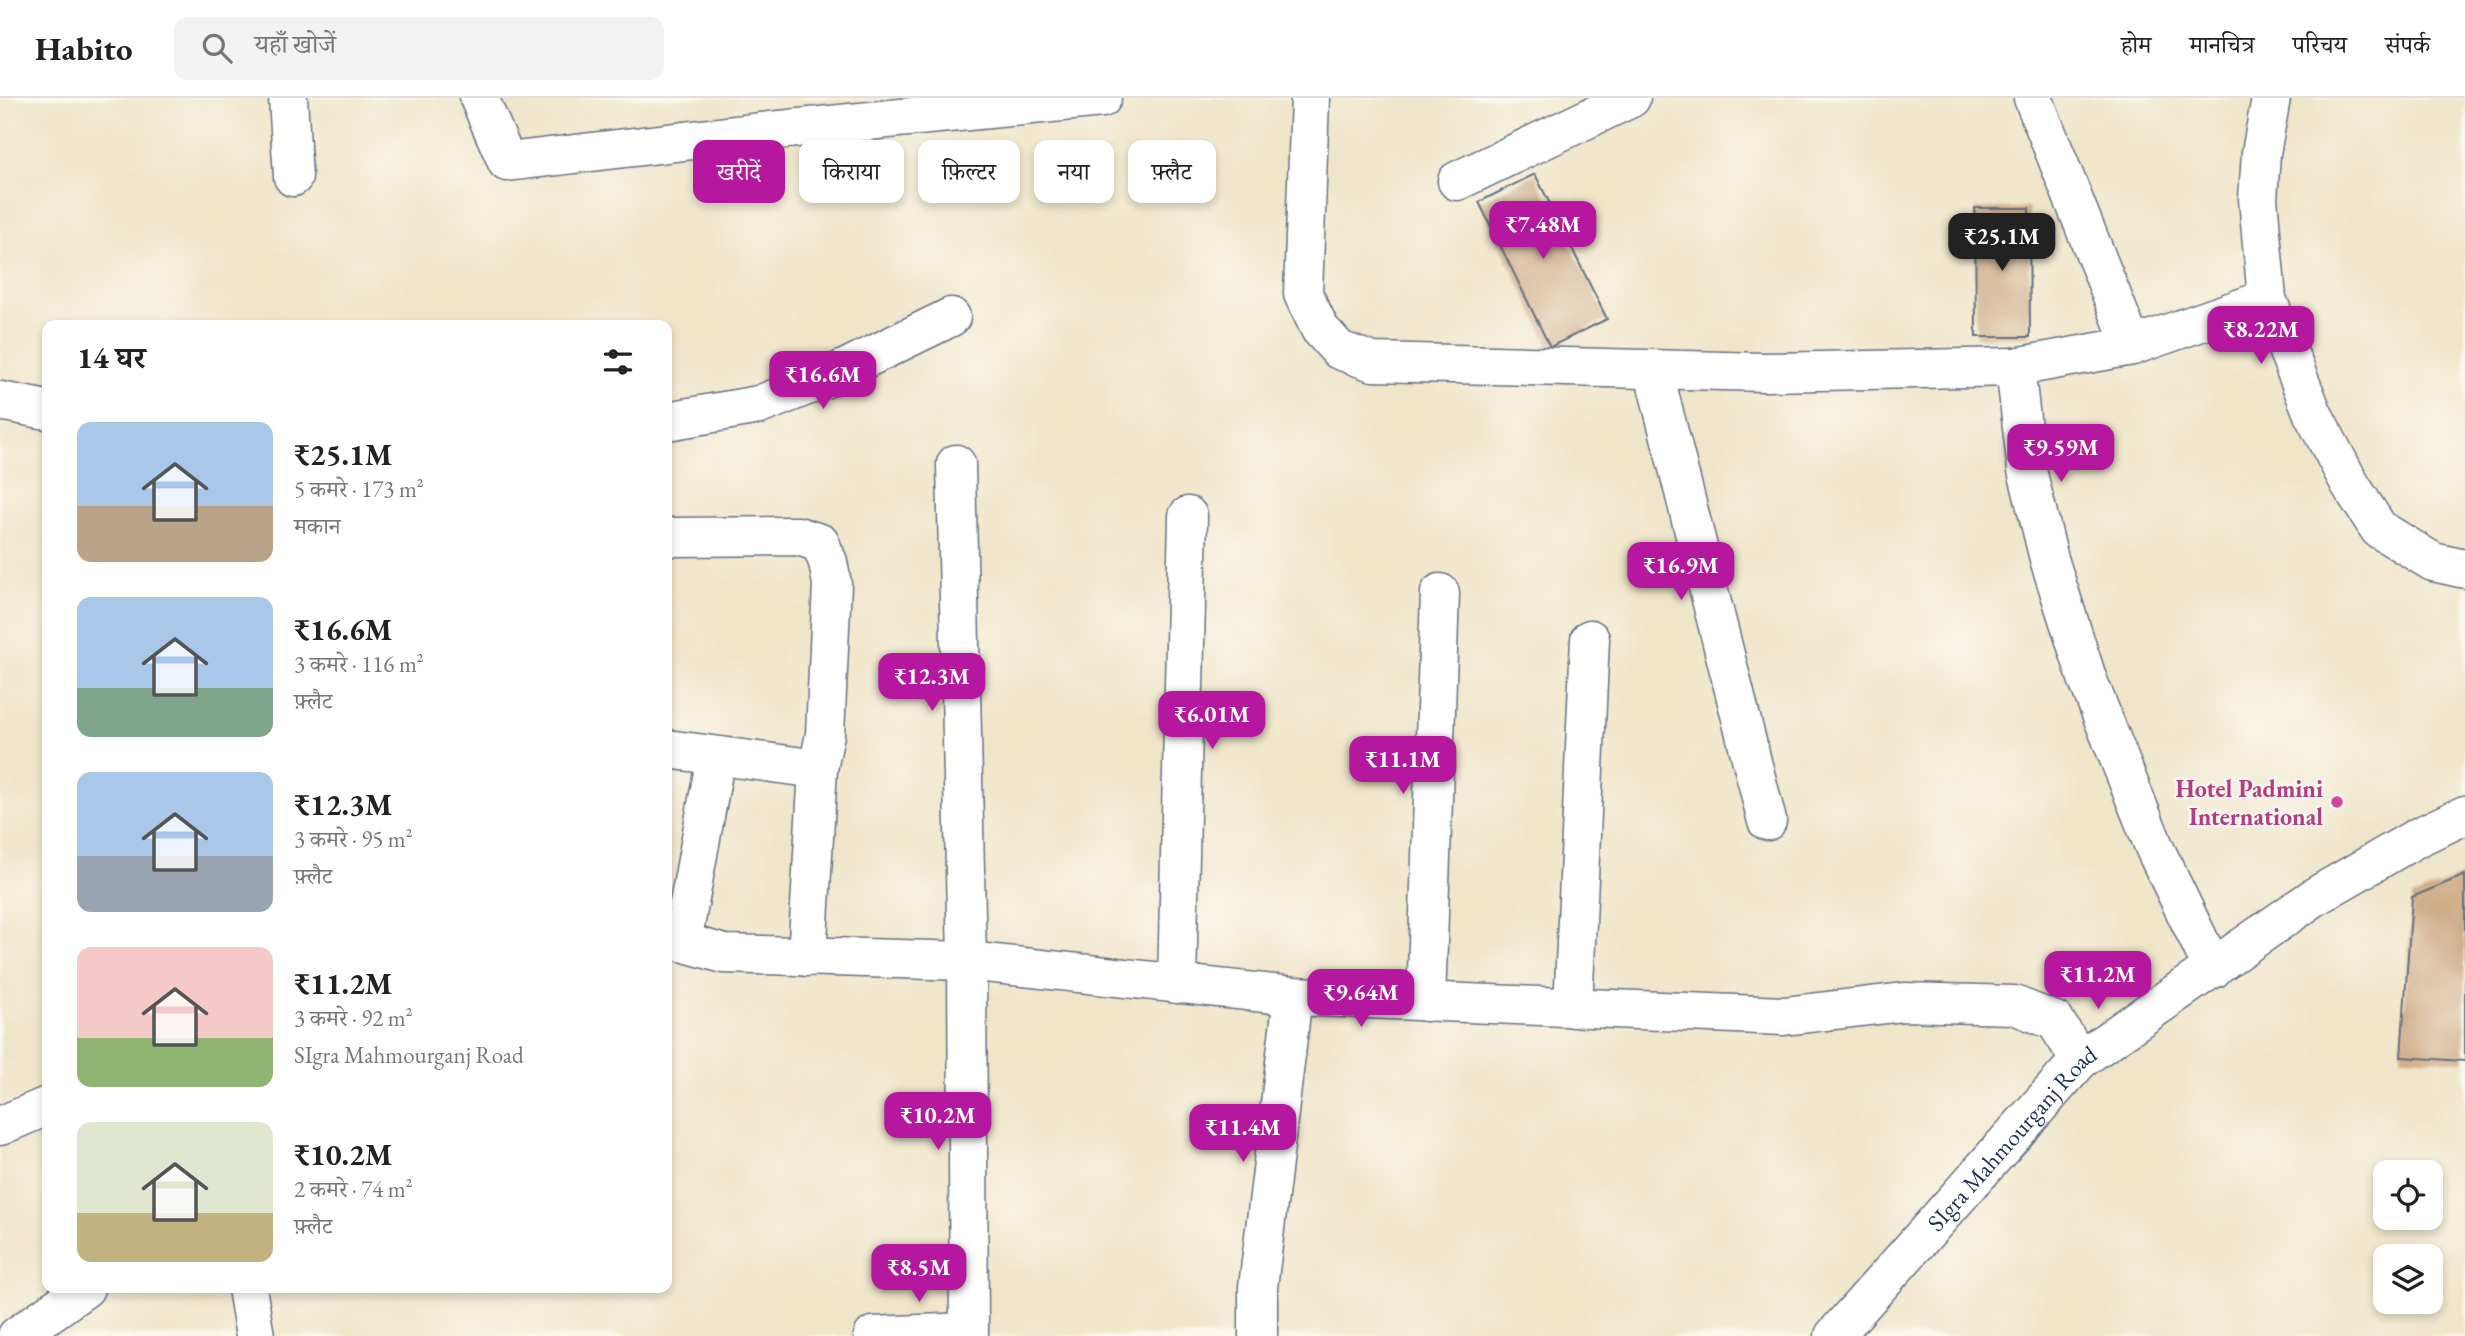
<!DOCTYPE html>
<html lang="hi">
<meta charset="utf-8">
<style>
body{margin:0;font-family:"EB Garamond","Noto Serif Devanagari",serif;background:#f2f2f2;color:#222;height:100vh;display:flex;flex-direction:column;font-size:26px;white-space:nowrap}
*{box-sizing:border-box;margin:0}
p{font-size:23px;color:#767676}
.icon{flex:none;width:38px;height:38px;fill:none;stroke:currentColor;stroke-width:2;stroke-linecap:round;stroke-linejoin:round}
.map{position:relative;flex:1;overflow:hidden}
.panel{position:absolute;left:42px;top:222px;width:630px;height:973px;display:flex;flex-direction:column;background:#fff;border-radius:14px;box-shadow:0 4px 10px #0003}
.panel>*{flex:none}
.hud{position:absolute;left:693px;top:42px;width:665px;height:63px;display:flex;gap:14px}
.controls{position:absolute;left:2373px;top:1062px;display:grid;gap:14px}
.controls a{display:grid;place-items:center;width:70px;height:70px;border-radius:14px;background:#fff;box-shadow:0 4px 10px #0003;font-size:35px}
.price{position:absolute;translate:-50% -60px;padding:0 16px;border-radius:14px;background:#b5179e;color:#fff;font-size:23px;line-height:46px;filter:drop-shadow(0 2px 4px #0008)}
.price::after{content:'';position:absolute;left:50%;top:42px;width:21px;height:16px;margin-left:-10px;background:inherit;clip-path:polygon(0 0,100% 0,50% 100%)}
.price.selected{background:#222;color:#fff}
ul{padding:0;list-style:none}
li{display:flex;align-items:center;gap:21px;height:175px;padding:0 35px}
li span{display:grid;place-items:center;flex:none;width:196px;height:140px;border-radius:14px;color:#555}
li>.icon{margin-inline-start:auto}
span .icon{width:84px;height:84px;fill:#fffc;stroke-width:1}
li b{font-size:30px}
h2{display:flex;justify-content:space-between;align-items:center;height:84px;padding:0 35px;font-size:30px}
.chip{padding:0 24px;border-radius:14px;background:#fff;box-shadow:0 4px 10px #0003;font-size:24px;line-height:63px}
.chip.selected{background:#b5179e;color:#fff}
header{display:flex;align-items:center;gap:42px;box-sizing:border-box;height:98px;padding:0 35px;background:#fff;border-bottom:2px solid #e0e0e0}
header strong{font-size:33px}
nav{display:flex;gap:38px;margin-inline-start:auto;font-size:24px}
.search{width:490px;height:63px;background:#f2f2f2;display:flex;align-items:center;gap:18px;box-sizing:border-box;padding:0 24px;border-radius:14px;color:#767676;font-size:26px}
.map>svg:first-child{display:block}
.building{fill:#cfad89}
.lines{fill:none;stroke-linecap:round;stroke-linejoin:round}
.minor-casing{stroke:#656f83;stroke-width:41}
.minor{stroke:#fff;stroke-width:38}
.hotel-dot{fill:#d1479c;stroke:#fbf7ec;stroke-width:2.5}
.labels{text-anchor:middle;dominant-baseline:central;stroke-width:5;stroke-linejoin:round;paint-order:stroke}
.hotel-label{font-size:24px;font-weight:bold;fill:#b23c85;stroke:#fbf7ec;text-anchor:end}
.street-label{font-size:24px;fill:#1b2f5e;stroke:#fbf7ec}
</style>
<header>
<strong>Habito</strong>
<div class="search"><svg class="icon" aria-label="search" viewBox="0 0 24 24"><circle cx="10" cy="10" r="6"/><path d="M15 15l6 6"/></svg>यहाँ खोजें</div>
<nav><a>होम</a><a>मानचित्र</a><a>परिचय</a><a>संपर्क</a></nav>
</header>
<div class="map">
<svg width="2465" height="1238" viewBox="0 0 2465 1238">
<rect width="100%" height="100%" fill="#fbf7ec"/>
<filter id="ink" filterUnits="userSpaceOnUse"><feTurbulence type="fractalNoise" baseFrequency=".0143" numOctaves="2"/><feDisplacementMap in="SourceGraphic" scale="14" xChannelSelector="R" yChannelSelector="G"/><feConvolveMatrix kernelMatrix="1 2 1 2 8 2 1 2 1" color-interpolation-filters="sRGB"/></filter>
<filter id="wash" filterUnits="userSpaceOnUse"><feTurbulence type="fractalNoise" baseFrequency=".00686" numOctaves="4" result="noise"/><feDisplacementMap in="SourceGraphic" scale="28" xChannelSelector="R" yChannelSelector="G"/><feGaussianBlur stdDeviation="1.57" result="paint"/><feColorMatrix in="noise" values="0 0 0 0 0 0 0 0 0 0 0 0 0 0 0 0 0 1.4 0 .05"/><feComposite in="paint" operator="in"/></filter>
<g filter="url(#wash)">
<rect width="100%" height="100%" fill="#efe5c9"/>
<g id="blocks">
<!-- building -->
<path class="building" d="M 1535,76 L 1607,221 L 1550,249 L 1479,104 Z
M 1975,110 L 2029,110 L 2030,239 L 1976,239 Z
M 2465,777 L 2465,963 L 2401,959 L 2412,799 Z"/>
</g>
</g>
<g filter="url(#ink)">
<use href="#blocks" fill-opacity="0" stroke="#656f83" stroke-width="2"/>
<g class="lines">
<defs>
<g id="minor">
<path d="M 288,0 L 293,79"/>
<path d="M 479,0 L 507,64 L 778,32 L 1102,0"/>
<path d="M 1310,0 L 1303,196 L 1320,231 L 1339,252 L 1373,264 L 1764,274 L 2015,269"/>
<path d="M 2033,0 L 2132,248 L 2015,269 L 2027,372 L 2049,461 L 2087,580 L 2155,751 L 2213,871"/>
<path d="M 2271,0 L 2261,55 L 2258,101 L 2267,201 L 2313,316 L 2350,386 L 2379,431 L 2433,464 L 2465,471"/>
<path d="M 1457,83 L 1631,0"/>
<path d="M 2132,248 L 2267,201"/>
<path d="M 1653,271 L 1767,723"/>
<path d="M 0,303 L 47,312"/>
<path d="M 667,323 L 759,307 L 824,281 L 951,219"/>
<path d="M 956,366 L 967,863 L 969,1238"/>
<path d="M 667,439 L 798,438 L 820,445 L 828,464 L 832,486 L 825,636 L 818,671 L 807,859"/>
<path d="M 667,651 L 818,671"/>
<path d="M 667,836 L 682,844 L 724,856 L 967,863 L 1293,898 L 1784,918 L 1904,904 L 2014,907 L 2055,923 L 2080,962"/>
<path d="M 682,844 L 716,658"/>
<path d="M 1177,886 L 1188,418"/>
<path d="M 1426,904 L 1440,495"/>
<path d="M 1573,910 L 1590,541"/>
<path d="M 0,1028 L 47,1008"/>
<path d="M 247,1190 L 255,1238"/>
<path d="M 17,1238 L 85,1190"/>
<path d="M 873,1238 L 968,1234"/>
<path d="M 1258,1238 L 1258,1189 L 1293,898"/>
<path id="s1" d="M 1834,1238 L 2080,962 L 2316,798 L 2418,739 L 2465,717"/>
</g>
</defs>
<!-- minor casing -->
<use href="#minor" class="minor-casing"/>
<!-- minor -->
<use href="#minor" class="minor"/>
</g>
</g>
<!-- markers -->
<circle class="hotel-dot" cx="2337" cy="704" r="7"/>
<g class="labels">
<!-- hotel labels -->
<g class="hotel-label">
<text x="2323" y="690">Hotel Padmini<tspan x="2323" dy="28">International</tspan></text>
</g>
<!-- street labels -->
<g class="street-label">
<text stroke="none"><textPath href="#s1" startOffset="266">SIgra Mahmourganj Road</textPath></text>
</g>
</g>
</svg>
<div class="controls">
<a><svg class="icon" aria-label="locate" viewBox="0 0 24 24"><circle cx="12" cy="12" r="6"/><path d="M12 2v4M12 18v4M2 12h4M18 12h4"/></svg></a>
<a><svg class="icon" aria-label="layers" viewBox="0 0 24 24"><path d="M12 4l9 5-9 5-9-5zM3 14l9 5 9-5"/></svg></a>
</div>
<b class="price" style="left:1543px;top:163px">₹7.48M</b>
<b class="price selected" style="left:2002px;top:175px">₹25.1M</b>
<b class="price" style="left:2261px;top:268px">₹8.22M</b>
<b class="price" style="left:823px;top:313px">₹16.6M</b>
<b class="price" style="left:2061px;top:386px">₹9.59M</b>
<b class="price" style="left:1681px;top:504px">₹16.9M</b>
<b class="price" style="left:932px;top:615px">₹12.3M</b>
<b class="price" style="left:1212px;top:653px">₹6.01M</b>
<b class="price" style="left:1403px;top:698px">₹11.1M</b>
<b class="price" style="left:2098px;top:913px">₹11.2M</b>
<b class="price" style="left:1361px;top:931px">₹9.64M</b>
<b class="price" style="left:938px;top:1054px">₹10.2M</b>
<b class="price" style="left:1243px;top:1066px">₹11.4M</b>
<b class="price" style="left:919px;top:1206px">₹8.5M</b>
<div class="hud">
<a class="chip selected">खरीदें</a>
<a class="chip">किराया</a>
<a class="chip">फ़िल्टर</a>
<a class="chip">नया</a>
<a class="chip">फ़्लैट</a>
</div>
<section class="panel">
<h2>14 घर<svg class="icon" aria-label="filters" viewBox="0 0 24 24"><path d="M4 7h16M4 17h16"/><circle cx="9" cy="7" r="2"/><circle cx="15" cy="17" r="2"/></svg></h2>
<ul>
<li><span style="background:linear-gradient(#a9c7e8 60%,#b9a48a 0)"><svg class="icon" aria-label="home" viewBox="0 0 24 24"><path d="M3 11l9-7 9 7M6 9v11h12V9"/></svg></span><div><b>₹25.1M</b><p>5 कमरे · 173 m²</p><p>मकान</p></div></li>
<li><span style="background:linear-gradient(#a9c7e8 65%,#7fa58c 0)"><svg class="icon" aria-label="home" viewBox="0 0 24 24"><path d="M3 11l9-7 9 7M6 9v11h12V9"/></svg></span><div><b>₹16.6M</b><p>3 कमरे · 116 m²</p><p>फ़्लैट</p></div></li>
<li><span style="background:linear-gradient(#a9c7e8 60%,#9aa5b1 0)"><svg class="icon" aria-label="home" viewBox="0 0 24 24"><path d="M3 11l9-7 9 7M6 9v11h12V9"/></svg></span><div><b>₹12.3M</b><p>3 कमरे · 95 m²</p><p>फ़्लैट</p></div></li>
<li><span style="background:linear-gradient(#f6c9c9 65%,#8fb573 0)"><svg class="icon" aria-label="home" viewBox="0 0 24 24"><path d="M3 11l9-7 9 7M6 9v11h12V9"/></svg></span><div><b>₹11.2M</b><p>3 कमरे · 92 m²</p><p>SIgra Mahmourganj Road</p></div></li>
<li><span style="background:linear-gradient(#dfe7d0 65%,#c2b280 0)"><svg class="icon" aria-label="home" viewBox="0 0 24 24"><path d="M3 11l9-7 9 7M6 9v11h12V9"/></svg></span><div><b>₹10.2M</b><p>2 कमरे · 74 m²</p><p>फ़्लैट</p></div></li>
</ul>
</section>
</div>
